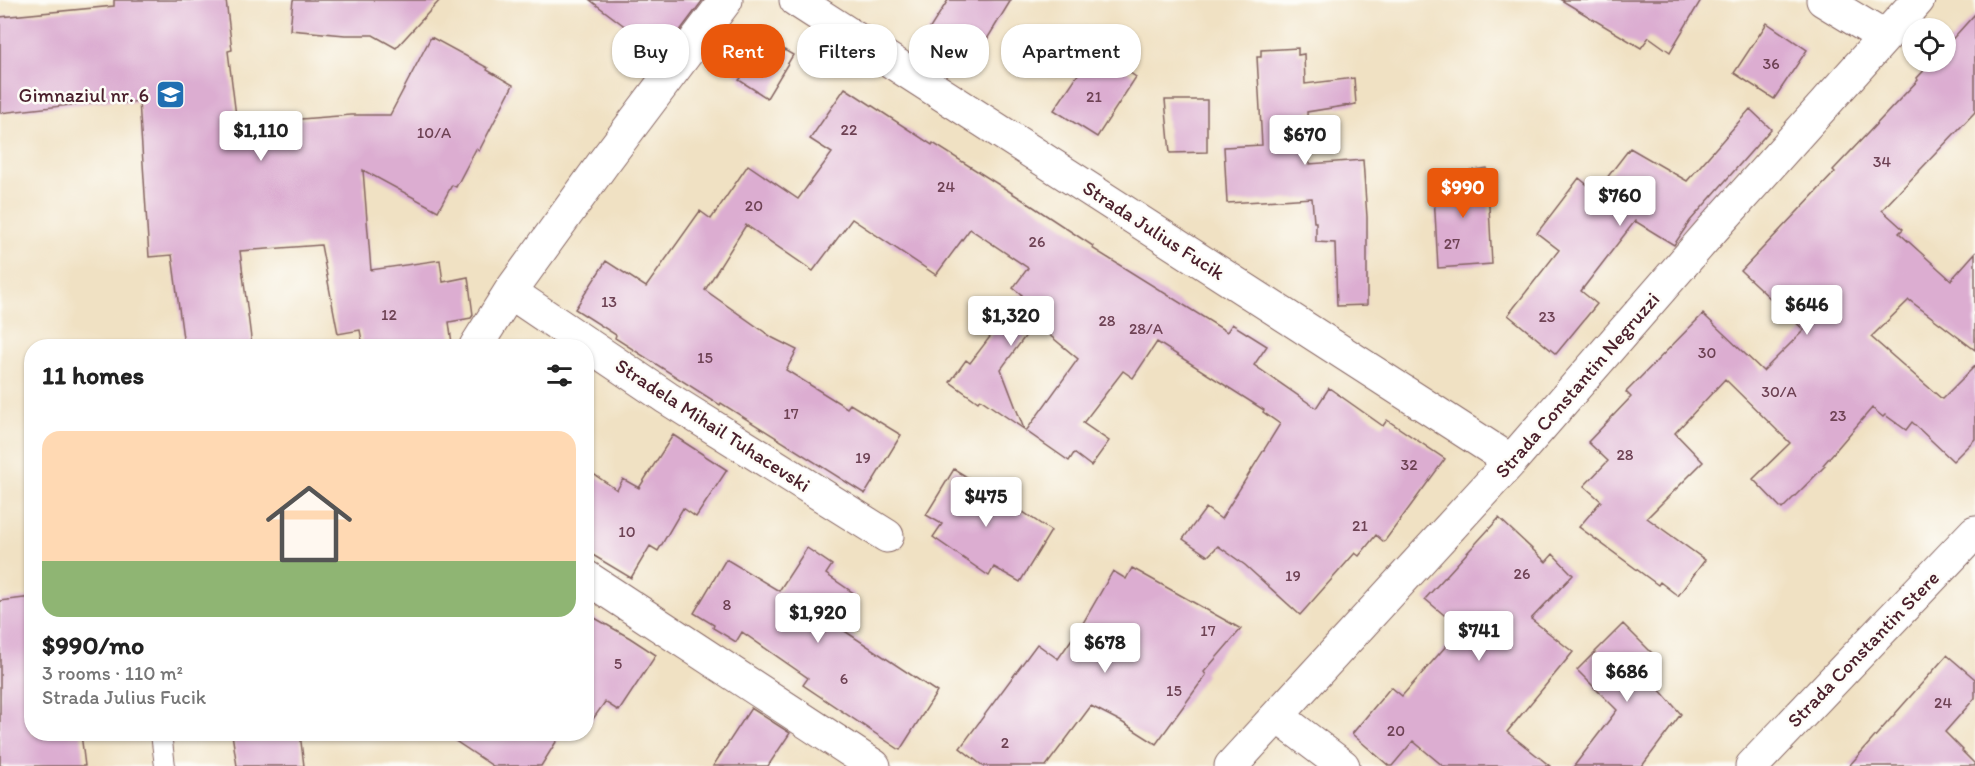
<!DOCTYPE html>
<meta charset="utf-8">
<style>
body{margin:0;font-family:Itim,sans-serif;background:#f6f6f6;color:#222;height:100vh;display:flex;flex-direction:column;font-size:22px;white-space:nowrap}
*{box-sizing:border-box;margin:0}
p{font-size:20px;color:#767676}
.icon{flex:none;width:33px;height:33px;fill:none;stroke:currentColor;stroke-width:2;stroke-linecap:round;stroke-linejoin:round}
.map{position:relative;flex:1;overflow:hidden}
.panel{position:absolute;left:24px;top:339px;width:570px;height:402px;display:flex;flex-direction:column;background:#fff;border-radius:24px;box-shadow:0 2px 4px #0004}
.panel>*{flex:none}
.top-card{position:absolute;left:612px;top:24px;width:570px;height:54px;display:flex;gap:12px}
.tools{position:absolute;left:1902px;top:18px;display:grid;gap:12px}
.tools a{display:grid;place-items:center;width:54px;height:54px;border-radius:50%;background:#fff;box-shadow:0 2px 4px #0004;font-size:30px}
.price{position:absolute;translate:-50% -51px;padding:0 14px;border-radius:6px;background:#fff;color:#222;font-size:20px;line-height:39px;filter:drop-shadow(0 2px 3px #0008)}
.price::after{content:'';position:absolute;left:50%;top:36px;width:18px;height:14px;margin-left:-9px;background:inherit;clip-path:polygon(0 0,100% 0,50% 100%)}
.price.current{background:#ea580c;color:#fff}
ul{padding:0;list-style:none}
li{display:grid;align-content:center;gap:12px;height:318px;padding:0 18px}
li span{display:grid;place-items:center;height:186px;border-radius:18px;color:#555}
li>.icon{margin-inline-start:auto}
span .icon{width:108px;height:108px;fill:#fffc;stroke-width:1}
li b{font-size:26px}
h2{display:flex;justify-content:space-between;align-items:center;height:72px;padding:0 18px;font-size:26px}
.pill{padding:0 21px;border-radius:24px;background:#fff;box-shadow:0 2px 4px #0004;font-size:21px;line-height:54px}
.pill.current{background:#ea580c;color:#fff}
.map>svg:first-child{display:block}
.building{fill:#dcadd1}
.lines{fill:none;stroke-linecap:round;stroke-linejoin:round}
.service-casing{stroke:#846360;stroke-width:22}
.minor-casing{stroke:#846360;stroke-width:35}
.service{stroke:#fff;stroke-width:20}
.minor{stroke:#fff;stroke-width:33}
.labels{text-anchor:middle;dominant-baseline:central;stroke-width:5;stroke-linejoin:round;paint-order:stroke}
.number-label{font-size:16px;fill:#6e4254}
.poi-label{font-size:20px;fill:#4a1f2b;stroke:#fdfcf7;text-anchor:end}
.street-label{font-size:20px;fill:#4a1f2b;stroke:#fdfcf7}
</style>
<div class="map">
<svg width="1975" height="766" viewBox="0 0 1975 766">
<rect width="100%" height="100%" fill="#fdfcf7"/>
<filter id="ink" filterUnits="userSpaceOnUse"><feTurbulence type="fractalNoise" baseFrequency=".0167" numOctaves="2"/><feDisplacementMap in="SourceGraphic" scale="12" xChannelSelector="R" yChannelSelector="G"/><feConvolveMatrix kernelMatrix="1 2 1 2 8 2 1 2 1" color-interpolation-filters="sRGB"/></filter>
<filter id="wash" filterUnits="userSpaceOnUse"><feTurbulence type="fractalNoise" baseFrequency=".008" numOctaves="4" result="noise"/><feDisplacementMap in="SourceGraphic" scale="24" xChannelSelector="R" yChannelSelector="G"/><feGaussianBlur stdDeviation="1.35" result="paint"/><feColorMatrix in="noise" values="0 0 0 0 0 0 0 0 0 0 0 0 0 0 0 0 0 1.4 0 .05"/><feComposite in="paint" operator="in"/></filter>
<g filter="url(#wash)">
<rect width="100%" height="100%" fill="#f0e1c3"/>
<g id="blocks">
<!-- building -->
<path class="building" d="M 114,0 L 226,0 L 232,50 L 228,51 L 237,124 L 351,115 L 390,115 L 431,37 L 488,68 L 487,70 L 513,85 L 479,151 L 476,149 L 456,187 L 452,185 L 438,211 L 363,170 L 371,270 L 440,260 L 443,282 L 468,277 L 473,315 L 471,318 L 449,322 L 452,343 L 433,346 L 363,346 L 360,330 L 338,334 L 321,245 L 240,251 L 252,346 L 184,346 L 172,255 L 149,257 L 139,101 L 123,103 L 123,99 L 0,113 L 0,17 L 114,6 Z
M 293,0 L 440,0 L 396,48 L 373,35 L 345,35 L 290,30 Z
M 590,0 L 703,0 L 667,48 L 660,43 L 655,49 Z
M 948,0 L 1011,0 L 973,62 L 927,33 Z
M 1561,0 L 1701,0 L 1670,52 L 1649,37 L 1641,48 Z
M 1975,14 L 1975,112 L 1882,210 L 1903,229 L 1899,233 L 1951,280 L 1975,253 L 1975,350 L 1909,300 L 1871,337 L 1942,399 L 1975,366 L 1975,439 L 1953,461 L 1912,422 L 1906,430 L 1885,415 L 1883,417 L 1872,408 L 1823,465 L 1825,466 L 1782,509 L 1753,479 L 1790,443 L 1725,379 L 1675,433 L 1703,462 L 1647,518 L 1705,560 L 1678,596 L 1660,582 L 1658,585 L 1579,527 L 1601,501 L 1584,486 L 1608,461 L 1588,442 L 1631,397 L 1626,392 L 1703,314 L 1763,371 L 1804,330 L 1741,271 L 1835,172 L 1833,170 L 1918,80 L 1917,78 L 1932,62 L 1946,62 L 1946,46 Z
M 1767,23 L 1807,50 L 1774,99 L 1734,73 Z
M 750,30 L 793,55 L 767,98 L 739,80 L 741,78 L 728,68 Z
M 1298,48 L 1298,55 L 1304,54 L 1305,84 L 1354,78 L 1356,104 L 1307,112 L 1309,164 L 1363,160 L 1367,217 L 1367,305 L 1337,306 L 1335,243 L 1316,242 L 1316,222 L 1314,222 L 1312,198 L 1227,203 L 1224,147 L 1262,145 L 1257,57 L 1261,57 L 1261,50 Z
M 1091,55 L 1101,62 L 1105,56 L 1136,77 L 1097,137 L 1054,110 Z
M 845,88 L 932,145 L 933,143 L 1023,200 L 1093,246 L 1092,248 L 1227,332 L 1232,324 L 1267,346 L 1254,365 L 1316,408 L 1329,388 L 1383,426 L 1387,420 L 1445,459 L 1384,542 L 1376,535 L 1359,556 L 1355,553 L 1300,615 L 1245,565 L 1218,546 L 1208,556 L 1183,539 L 1206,508 L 1221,519 L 1280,424 L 1263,412 L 1264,410 L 1157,342 L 1133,378 L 1123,371 L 1083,423 L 1109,441 L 1091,466 L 1074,453 L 1069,461 L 1026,431 L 1078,359 L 1035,323 L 1001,369 L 1024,429 L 980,399 L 978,402 L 950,382 L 966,360 L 970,363 L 1022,295 L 1013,288 L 1028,268 L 970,229 L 936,275 L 852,219 L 813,271 L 746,225 L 705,290 L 773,338 L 797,350 L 786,370 L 847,408 L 850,404 L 901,435 L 865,494 L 721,403 L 720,405 L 615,338 L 616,335 L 575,309 L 606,261 L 646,287 L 700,211 L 711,219 L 748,165 L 798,199 L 832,153 L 810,139 Z
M 1165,100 L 1207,100 L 1207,152 L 1170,153 Z
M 1750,109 L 1771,129 L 1690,221 L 1674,245 L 1635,221 L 1581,291 L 1597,304 L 1556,354 L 1508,315 L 1559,250 L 1537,233 L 1579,178 L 1596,192 L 1630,148 L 1687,181 Z
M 1487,168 L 1492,264 L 1438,268 L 1433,176 Z
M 673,435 L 727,470 L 696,517 L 683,508 L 658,551 L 650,546 L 631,578 L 586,551 L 586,469 L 617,490 L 623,479 L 639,488 Z
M 954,469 L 1017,508 L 1051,531 L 1020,582 L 994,567 L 989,576 L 933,537 L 942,524 L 926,515 Z
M 1499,518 L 1546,562 L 1553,554 L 1573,575 L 1531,619 L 1573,652 L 1507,732 L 1550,766 L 1443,766 L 1413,741 L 1392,766 L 1389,766 L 1352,734 L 1391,687 L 1402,696 L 1461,629 L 1425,599 Z
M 807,548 L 832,565 L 826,574 L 855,594 L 834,624 L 937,692 L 900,750 L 803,685 L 808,678 L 742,632 L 736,642 L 713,628 L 714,625 L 694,613 L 726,559 L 779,591 Z
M 1132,568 L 1241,629 L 1204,672 L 1206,675 L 1156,744 L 1120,721 L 1091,706 L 1046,766 L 983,766 L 960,748 L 1037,644 L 1058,659 L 1083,623 L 1113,571 L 1126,579 Z
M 32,597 L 32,734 L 81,734 L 85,766 L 0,766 L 0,601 Z
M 586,613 L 630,638 L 656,655 L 619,711 L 605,702 L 586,729 Z
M 1623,624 L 1655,656 L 1642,670 L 1681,714 L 1642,766 L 1574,766 L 1617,710 L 1577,670 Z
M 1947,655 L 1975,679 L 1975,698 L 1945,732 L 1963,750 L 1962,751 L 1975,764 L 1975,766 L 1849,766 Z
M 751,708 L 790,733 L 768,766 L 713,766 Z
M 232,734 L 300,734 L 304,766 L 237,766 Z
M 445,734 L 561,734 L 541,766 L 493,766 Z"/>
</g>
</g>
<g filter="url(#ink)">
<use href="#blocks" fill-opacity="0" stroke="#846360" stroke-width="1.5"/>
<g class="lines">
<defs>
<path id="service" d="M 161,734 L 165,766"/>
<path id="minor" d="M 796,0 L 1511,461
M 1823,0 L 1884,37
M 510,292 L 667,398 L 887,536
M 476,346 L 510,292 L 604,162 L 726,0
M 586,577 L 874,766
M 1277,716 L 1343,766
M 1231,766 L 1511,461 L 1711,231 L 1918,0
M 1752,766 L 1975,532"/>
</defs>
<!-- service casing -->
<use href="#service" class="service-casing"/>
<!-- minor casing -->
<use href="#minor" class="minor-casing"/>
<!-- service -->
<use href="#service" class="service"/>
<!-- minor -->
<use href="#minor" class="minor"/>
</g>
</g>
<!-- icons -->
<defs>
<symbol id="school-square" viewBox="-11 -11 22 22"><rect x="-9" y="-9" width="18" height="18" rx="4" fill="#1f6fb2" stroke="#fdfcf7"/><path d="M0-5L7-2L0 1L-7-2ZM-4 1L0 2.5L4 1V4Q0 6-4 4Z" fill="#fff"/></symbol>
</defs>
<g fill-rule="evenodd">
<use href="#school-square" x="154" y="78" width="33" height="33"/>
</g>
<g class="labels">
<!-- number labels -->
<g class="number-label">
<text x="1771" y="63">36</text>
<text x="1094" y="96">21</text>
<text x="849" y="129">22</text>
<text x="434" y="132">10/A</text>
<text x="1882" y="161">34</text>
<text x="946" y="186">24</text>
<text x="754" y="205">20</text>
<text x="1037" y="241">26</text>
<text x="1452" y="243">27</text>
<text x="609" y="301">13</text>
<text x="389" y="314">12</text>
<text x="1547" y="316">23</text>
<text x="1107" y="320">28</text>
<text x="1146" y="328">28/A</text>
<text x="1707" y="352">30</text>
<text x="705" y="357">15</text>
<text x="1779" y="391">30/A</text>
<text x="791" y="413">17</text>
<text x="1838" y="415">23</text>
<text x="1625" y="454">28</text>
<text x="863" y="457">19</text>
<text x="1409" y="464">32</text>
<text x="1360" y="525">21</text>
<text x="627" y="531">10</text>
<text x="1522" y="573">26</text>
<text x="1293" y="575">19</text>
<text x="727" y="604">8</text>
<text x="1208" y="630">17</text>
<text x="618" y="663">5</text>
<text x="844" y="678">6</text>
<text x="1174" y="690">15</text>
<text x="1943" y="702">24</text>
<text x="1396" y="730">20</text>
<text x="1005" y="742">2</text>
</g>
<!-- poi labels -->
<g class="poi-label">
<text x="149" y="95">Gimnaziul nr. 6</text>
</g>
<!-- street labels -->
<g class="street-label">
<text transform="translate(1154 230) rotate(33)">Strada Julius Fucik</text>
<text transform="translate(1577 385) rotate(-49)">Strada Constantin Negruzzi</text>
<text transform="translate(713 425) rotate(33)">Stradela Mihail Tuhacevski</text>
<text transform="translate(1863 649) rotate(-46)">Strada Constantin Stere</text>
</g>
</g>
</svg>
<div class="tools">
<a><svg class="icon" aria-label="locate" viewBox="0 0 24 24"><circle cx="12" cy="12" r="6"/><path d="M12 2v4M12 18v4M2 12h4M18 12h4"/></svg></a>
</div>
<b class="price" style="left:261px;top:162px">$1,110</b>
<b class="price" style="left:1305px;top:166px">$670</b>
<b class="price current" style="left:1463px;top:219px">$990</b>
<b class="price" style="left:1620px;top:227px">$760</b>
<b class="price" style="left:1807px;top:336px">$646</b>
<b class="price" style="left:1011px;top:347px">$1,320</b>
<b class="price" style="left:986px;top:528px">$475</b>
<b class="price" style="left:818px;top:644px">$1,920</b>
<b class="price" style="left:1479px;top:662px">$741</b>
<b class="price" style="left:1105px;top:674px">$678</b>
<b class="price" style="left:1627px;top:703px">$686</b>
<div class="top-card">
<a class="pill">Buy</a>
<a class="pill current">Rent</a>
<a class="pill">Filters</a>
<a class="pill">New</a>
<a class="pill">Apartment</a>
</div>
<section class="panel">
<h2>11 homes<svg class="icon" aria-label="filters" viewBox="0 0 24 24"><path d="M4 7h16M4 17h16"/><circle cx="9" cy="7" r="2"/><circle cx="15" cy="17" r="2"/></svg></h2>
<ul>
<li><span style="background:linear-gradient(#ffd9b3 70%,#8fb573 0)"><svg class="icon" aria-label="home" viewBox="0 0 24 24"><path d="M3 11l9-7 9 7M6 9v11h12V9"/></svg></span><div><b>$990/mo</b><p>3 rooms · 110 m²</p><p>Strada Julius Fucik</p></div></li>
</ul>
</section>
</div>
